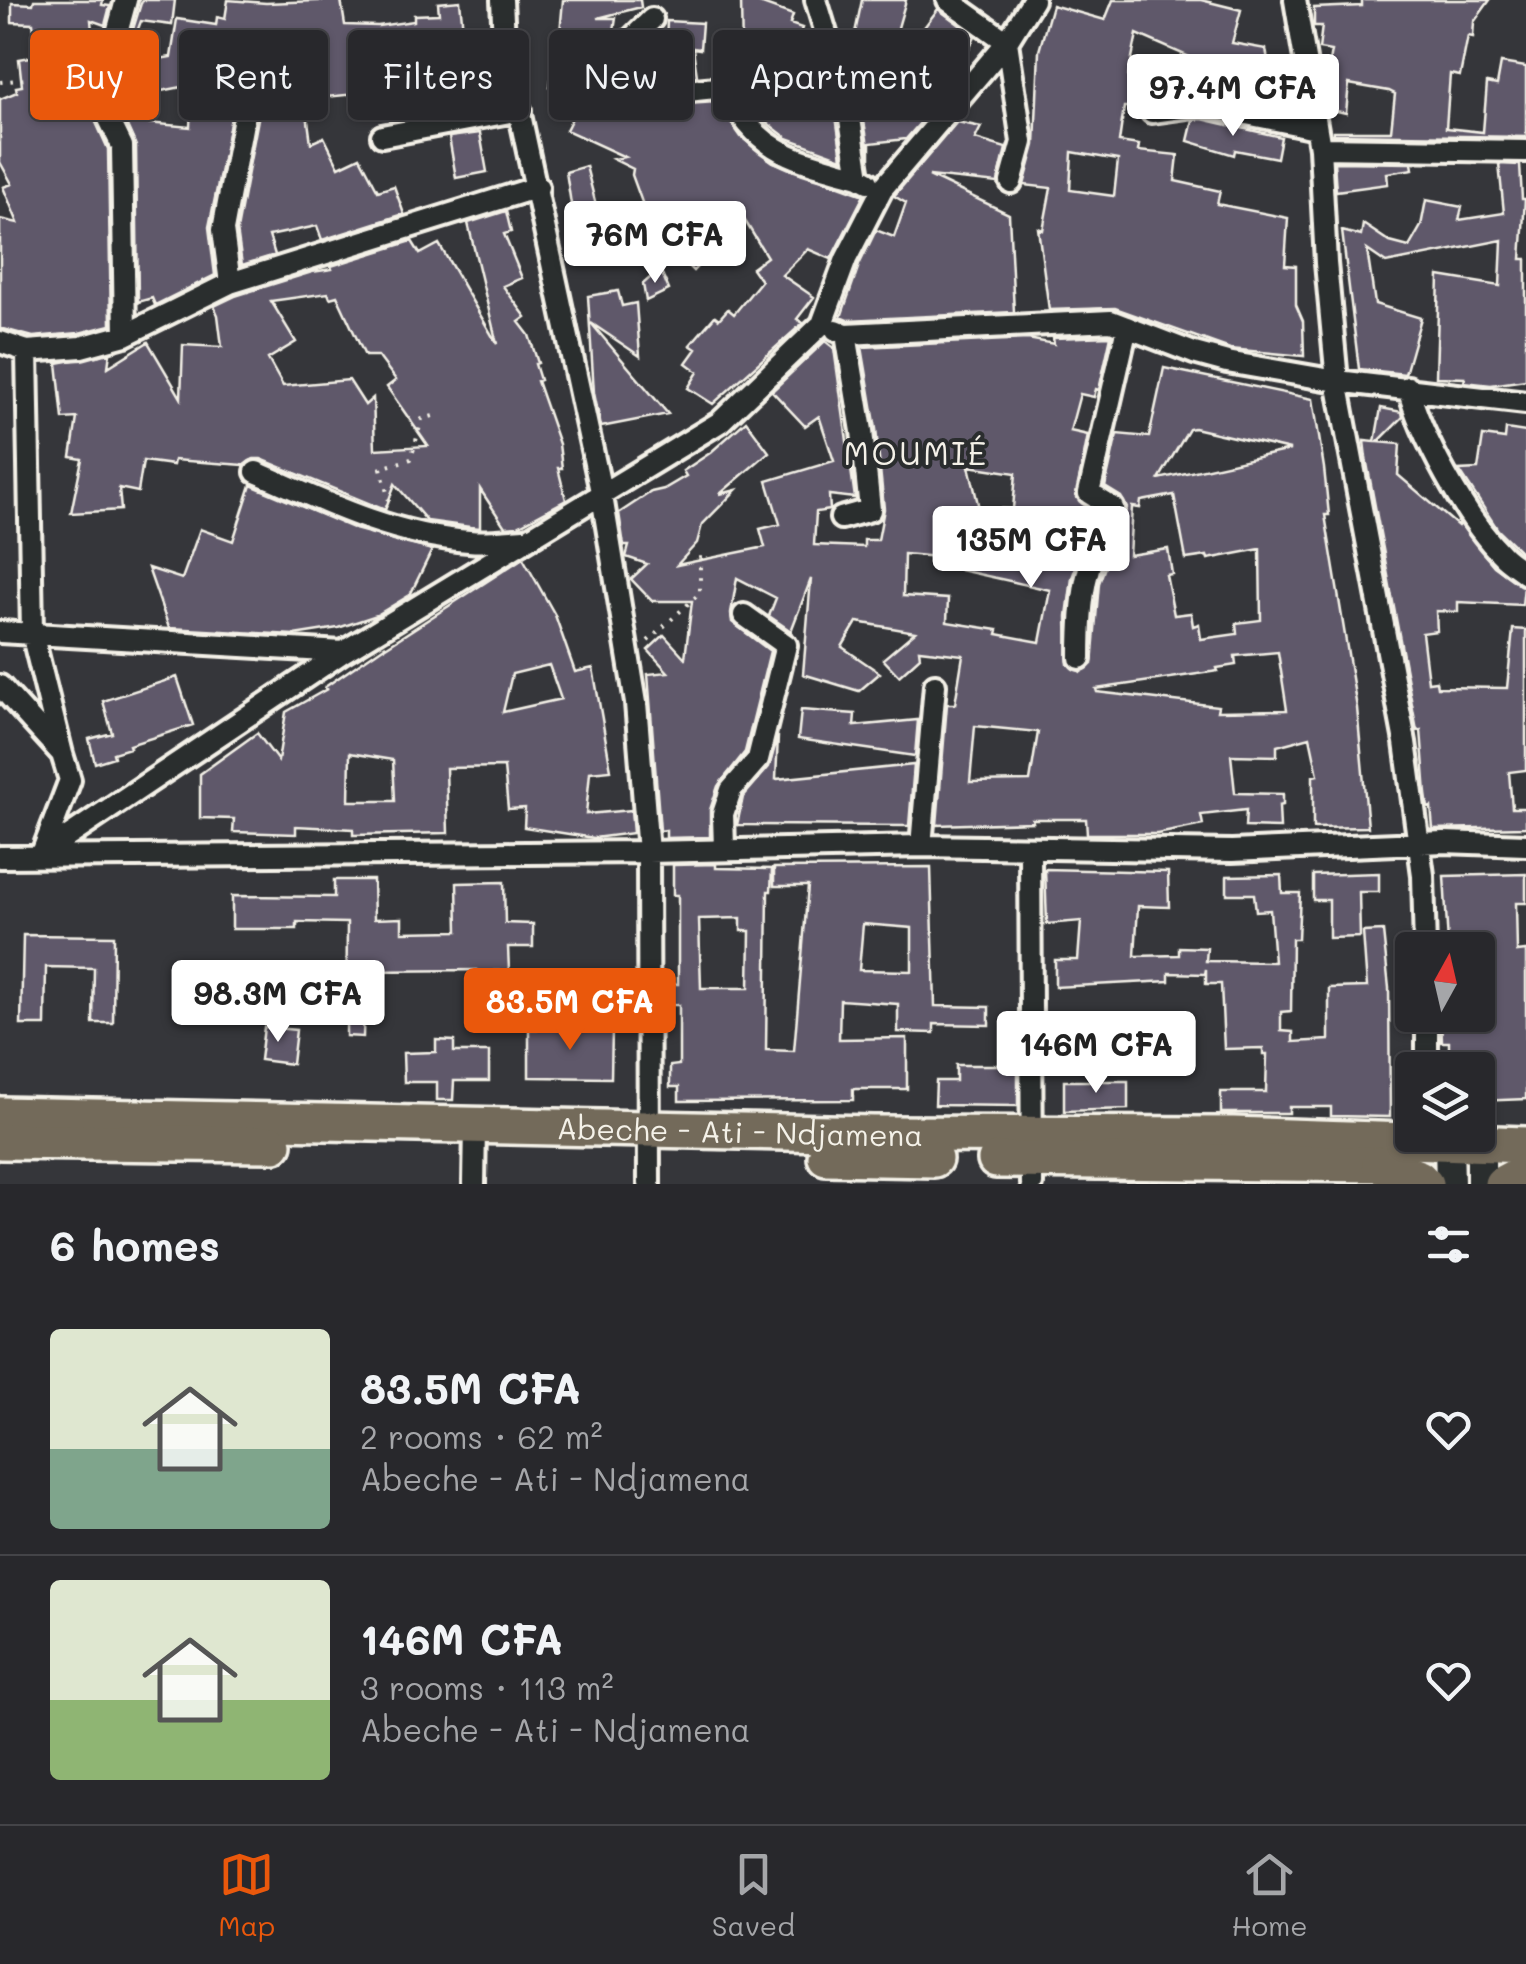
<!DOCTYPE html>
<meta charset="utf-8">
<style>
body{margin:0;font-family:Mali,sans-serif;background:#343438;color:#f1f3f6;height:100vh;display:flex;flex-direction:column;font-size:38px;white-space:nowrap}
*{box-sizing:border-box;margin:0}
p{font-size:32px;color:#a5a6a9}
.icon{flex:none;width:55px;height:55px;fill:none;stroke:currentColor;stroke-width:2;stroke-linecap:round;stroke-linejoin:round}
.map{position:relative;height:1184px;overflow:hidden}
.side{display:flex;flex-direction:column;background:#28282c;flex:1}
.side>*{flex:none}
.hud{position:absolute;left:30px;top:30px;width:1000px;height:90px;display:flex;gap:20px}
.needle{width:65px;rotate:8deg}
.buttons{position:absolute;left:1395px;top:932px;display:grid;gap:20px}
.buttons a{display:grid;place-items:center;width:100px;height:100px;border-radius:10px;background:#28282c;box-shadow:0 2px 8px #0004,0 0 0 2px #444448;font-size:50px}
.price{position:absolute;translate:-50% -85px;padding:0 22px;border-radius:10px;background:#fff;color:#222;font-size:32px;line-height:65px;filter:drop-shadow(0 2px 5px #0008)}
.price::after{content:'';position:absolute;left:50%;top:60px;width:30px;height:22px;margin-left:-15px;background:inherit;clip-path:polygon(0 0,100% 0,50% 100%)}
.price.on{background:#ea580c;color:#fff}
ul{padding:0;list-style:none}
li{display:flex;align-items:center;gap:30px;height:250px;padding:0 50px}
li+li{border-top:2px solid #444448}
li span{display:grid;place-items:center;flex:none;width:280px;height:200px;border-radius:10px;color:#555}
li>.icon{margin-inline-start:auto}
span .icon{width:120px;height:120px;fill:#fffc;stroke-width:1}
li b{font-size:42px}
h2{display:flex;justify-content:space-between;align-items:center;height:120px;padding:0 50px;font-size:42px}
.pill{padding:0 35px;border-radius:10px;background:#28282c;box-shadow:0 2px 8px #0004,0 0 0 2px #444448;font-size:35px;line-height:90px}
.pill.on{background:#ea580c;color:#fff}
.tab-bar{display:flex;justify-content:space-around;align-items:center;height:140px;border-top:2px solid #444448;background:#28282c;font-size:28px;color:#a5a6a9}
.tab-bar a{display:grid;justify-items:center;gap:5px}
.tab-bar .on{color:#ea580c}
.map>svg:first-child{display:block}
.building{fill:#5f596a;stroke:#f4f1e8;stroke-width:2.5;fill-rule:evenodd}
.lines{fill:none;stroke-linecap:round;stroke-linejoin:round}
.street-casing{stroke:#f4f1e8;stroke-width:28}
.secondary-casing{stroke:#f4f1e8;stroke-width:35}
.highway-casing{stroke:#f4f1e8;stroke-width:42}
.path{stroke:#f4f1e8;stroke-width:4;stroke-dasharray:2.5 8;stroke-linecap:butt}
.street{stroke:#2a2d2e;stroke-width:20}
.secondary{stroke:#2a2d2e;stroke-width:28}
.highway{stroke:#736b5a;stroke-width:35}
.labels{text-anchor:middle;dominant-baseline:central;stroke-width:8;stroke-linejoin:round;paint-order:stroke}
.street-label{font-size:30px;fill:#f4f1e8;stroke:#2a2d2e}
.neighbourhood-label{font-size:32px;letter-spacing:2.5px;fill:#f4f1e8;stroke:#2a2d2e}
</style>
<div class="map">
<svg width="1526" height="1184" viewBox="0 0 1526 1184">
<rect width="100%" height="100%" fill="#35363a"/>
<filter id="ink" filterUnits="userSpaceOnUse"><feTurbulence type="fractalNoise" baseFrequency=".01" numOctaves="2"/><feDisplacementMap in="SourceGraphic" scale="20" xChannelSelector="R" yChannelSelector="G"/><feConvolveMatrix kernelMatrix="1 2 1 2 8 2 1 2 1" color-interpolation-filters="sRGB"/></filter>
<g filter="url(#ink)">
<!-- building -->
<path class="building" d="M 34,0 L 103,0 L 102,5 L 110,6 L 105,25 L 91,20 L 98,95 L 96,103 L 47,112 L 94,118 L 108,149 L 111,325 L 79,333 L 33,337 L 0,328 L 0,219 L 18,223 L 3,187 L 12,184 L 0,162 L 0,99 L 17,92 L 16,87 L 22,86 L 19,59 L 37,56 L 33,23 L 12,22 L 12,3 L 33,4 Z
M 142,0 L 175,0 L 172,25 L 141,21 L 135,37 L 131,36 Z
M 228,0 L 266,3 L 341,0 L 345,25 L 378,26 L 414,21 L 414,15 L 439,14 L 438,3 L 460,1 L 463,29 L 377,34 L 367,41 L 365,50 L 372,60 L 379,62 L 466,58 L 427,64 L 434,112 L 396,119 L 393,100 L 416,88 L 305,99 L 311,143 L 324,137 L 339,167 L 360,157 L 378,191 L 394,186 L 404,214 L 322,240 L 317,226 L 269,236 L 275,255 L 242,265 L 237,230 L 261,103 L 257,91 L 250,88 L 237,91 L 209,227 L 215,275 L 155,305 L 152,298 L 138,302 L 136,146 L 125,121 L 190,127 L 192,85 L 125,98 L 123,82 L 136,63 L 171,57 L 177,19 L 216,25 L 217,17 L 225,19 Z
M 563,0 L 640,0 L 641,7 L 598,18 L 616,18 L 613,37 L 605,49 L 602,65 L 608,78 L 607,90 L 626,93 L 654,106 L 717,102 L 741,137 L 773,162 L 864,195 L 831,259 L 808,249 L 782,275 L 814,297 L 797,319 L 803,323 L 713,404 L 688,388 L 698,372 L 686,363 L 696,349 L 690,345 L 715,316 L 719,319 L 728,309 L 734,314 L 761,281 L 752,268 L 767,257 L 736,206 L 690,233 L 712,251 L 693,271 L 666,245 L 659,206 L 644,208 L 632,175 L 633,169 L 613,159 L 625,157 L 566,130 L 574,114 L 555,117 L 550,88 L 554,54 L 558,55 Z
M 741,0 L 751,0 L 793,15 L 790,24 L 802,28 L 793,53 L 815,46 L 835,109 L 842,158 L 787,138 L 761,118 L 749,102 L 735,79 L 755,57 L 742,55 Z
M 862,0 L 906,0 L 882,83 L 938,9 L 975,36 L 956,77 L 949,73 L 933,108 L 906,139 L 870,143 L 870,158 L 861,102 L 842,37 L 855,33 Z
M 1113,0 L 1201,0 L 1241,10 L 1232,43 L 1266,49 L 1274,94 L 1137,34 L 1128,77 L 1134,78 L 1128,107 L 1124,107 L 1119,142 L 1139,145 L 1138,151 L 1178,155 L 1175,181 L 1220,191 L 1217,204 L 1288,218 L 1285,265 L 1296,266 L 1296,305 L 1303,321 L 1304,356 L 1230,349 L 1115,308 L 1049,310 L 1038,228 L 1043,230 L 1051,188 L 1024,185 L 1035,145 L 1039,51 L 1052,5 L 1105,20 ZM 1072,152 L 1118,160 L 1114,196 L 1070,190 Z
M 1362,0 L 1490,0 L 1474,22 L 1473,37 L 1468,36 L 1460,76 L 1450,74 L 1446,128 L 1483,132 L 1487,83 L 1497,85 L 1501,63 L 1526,67 L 1526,137 L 1333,134 L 1333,131 L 1391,131 L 1395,94 L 1389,91 L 1349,84 L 1346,113 L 1327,109 L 1324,91 L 1331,51 L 1319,49 L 1322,26 L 1314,26 L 1314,8 L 1362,6 Z
M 667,21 L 702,23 L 700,49 L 693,48 L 697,76 L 668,79 L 652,49 L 666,42 Z
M 1202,119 L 1281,137 L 1277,158 L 1235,150 L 1234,155 L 1188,141 L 1193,120 Z
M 957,122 L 981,127 L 975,139 L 1006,148 L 998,183 L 929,176 L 1009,214 L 1014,312 L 848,320 L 841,317 L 859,265 L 876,230 L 894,237 L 906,203 L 894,196 Z
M 480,133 L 487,172 L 456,178 L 449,137 Z
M 1334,162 L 1412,163 L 1413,169 L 1387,173 L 1388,184 L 1336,191 Z
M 1499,164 L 1520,165 L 1522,199 L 1525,199 L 1521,259 L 1526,259 L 1526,380 L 1491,385 L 1464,382 L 1465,378 L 1436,377 L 1439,276 L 1500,286 L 1502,240 L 1386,263 L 1367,250 L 1375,304 L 1421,318 L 1405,374 L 1359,369 L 1342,231 L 1361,236 L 1363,224 L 1390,242 L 1409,247 L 1421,226 L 1426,200 L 1462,207 L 1459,220 L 1504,213 Z
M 586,166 L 609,256 L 588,259 L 585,234 L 576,236 L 566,172 Z
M 506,211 L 511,232 L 504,234 L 522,278 L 503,286 L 526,317 L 519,322 L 529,335 L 538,363 L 535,364 L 540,380 L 537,381 L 559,444 L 562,468 L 558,468 L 566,500 L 518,526 L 505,527 L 480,489 L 480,528 L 470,527 L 427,521 L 395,484 L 385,510 L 261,459 L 254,459 L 244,465 L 174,460 L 173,465 L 143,461 L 138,492 L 119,488 L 121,510 L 71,513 L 82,459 L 71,457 L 77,418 L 63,419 L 57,363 L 110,353 L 108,367 L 148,342 L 181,398 L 183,345 L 222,347 L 218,315 L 214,306 L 235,296 L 312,272 L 332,269 L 331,266 L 412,241 L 420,254 L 439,244 L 497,344 L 468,223 ZM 328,293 L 330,298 L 337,296 L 365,356 L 378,356 L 396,380 L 387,387 L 428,446 L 375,449 L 373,398 L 365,405 L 349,380 L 283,386 L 268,359 L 296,342 L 271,301 Z
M 660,269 L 669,290 L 646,301 L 643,284 Z
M 618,291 L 622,306 L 636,303 L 640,356 L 591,323 L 668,414 L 601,427 L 594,393 L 588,296 Z
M 1111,336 L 1099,390 L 1096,389 L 1094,397 L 1080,394 L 1070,431 L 1088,435 L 1076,497 L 1095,513 L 1072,578 L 1067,616 L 1068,664 L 1081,672 L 1092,664 L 1099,583 L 1127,508 L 1121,497 L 1105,487 L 1117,434 L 1149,437 L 1164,368 L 1313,399 L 1324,468 L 1329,515 L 1325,515 L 1357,708 L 1368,827 L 1313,828 L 1313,776 L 1318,775 L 1310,737 L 1277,746 L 1277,756 L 1231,755 L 1235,793 L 1283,794 L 1283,805 L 1279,806 L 1280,828 L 1245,827 L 1246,810 L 1201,815 L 1203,825 L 1157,834 L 1087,834 L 1086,819 L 1032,819 L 1033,822 L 937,825 L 947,704 L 955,704 L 963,655 L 919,650 L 920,657 L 899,676 L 883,659 L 915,632 L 857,622 L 842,647 L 880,673 L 859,691 L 803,674 L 811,579 L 791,631 L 769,616 L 776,598 L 737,578 L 731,613 L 732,622 L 770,651 L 745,752 L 718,786 L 710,810 L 710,837 L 666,838 L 666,830 L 660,831 L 648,674 L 668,672 L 648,650 L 664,635 L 685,658 L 692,601 L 652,601 L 631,579 L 647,564 L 626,557 L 629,546 L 624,546 L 619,513 L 651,492 L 664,489 L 686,476 L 683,471 L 710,453 L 746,421 L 769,452 L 720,494 L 736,490 L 702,525 L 697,543 L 677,565 L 765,547 L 760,529 L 780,524 L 767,481 L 834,461 L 819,416 L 805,426 L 772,391 L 825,341 L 834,348 L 855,498 L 829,495 L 830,510 L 816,512 L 814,545 L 864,547 L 864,540 L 878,540 L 884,509 L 876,429 L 862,347 L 1028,339 L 1054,344 L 1053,338 ZM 1194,428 L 1290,450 L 1159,479 L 1189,429 ZM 969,466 L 1016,473 L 1013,509 L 979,508 ZM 1174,495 L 1186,559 L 1207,556 L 1208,559 L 1260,549 L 1261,620 L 1236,623 L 1237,634 L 1201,639 L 1199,624 L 1193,626 L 1191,613 L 1174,615 L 1166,575 L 1172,574 L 1168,549 L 1129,555 L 1132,507 L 1140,508 L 1141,501 ZM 904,554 L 960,559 L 960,570 L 1050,590 L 1040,642 L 997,634 L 998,630 L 947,622 L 948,599 L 903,596 ZM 1278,652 L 1287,710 L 1217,711 L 1218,706 L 1097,692 L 1096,689 L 1218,671 L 1217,668 L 1236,665 L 1235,656 ZM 975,726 L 1038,732 L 1030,781 L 970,782 Z
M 1381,408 L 1402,412 L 1403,417 L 1378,442 L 1400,444 L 1398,475 L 1458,526 L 1458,521 L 1494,566 L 1524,587 L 1522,605 L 1458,602 L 1458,612 L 1436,611 L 1437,631 L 1422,633 L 1428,682 L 1436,681 L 1437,687 L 1507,688 L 1513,629 L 1526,630 L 1526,770 L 1509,772 L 1512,808 L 1526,808 L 1526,827 L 1433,829 L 1431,807 L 1428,808 L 1426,794 L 1421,730 L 1417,731 L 1366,458 L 1364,441 L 1375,442 Z
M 1506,429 L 1526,432 L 1526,557 L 1498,530 L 1459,470 L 1478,469 L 1483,436 L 1505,439 Z
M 251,485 L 355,529 L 432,550 L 410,595 L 377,615 L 338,628 L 294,635 L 169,628 L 148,568 L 182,579 L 200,529 L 233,541 Z
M 523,558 L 555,615 L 575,672 L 593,668 L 611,770 L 590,772 L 586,814 L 631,810 L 633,833 L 594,838 L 524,827 L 525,808 L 508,809 L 504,767 L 446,768 L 448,833 L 353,835 L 353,829 L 296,826 L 296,834 L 233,832 L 234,819 L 200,818 L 200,774 L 257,733 L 278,761 L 286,712 L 327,689 L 325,687 L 386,645 L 384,648 ZM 549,665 L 561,699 L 503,712 L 512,674 ZM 350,753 L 393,760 L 395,801 L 349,801 Z
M 177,677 L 193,725 L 129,745 L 130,748 L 113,753 L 114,757 L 95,763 L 89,739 L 112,733 L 103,701 Z
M 801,710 L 855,714 L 854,726 L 918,720 L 915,756 L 798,739 Z
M 778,736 L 776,779 L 914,765 L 909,826 L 737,825 L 743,797 L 769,767 Z
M 716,864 L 716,868 L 772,869 L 771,891 L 768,891 L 766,1050 L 794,1051 L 808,886 L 774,886 L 774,868 L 931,867 L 935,1006 L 989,1007 L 989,1025 L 934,1024 L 934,1033 L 898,1032 L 898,1004 L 840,1000 L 839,1039 L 907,1038 L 907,1089 L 853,1089 L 853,1100 L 679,1101 L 679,1087 L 670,1087 L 670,1066 L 679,1065 L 679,1005 L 670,1005 L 669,984 L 678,984 L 678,895 L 673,895 L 673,865 ZM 741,918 L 741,931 L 750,931 L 749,988 L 701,988 L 699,919 ZM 863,924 L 912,928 L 912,971 L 859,970 Z
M 1045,869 L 1168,872 L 1169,907 L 1138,906 L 1135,956 L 1179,955 L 1179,947 L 1207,948 L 1206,961 L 1274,962 L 1270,910 L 1256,911 L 1254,894 L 1227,894 L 1227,876 L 1281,875 L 1282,893 L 1300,893 L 1298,939 L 1292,939 L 1291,1011 L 1281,1012 L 1281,1031 L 1293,1032 L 1293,1042 L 1329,1040 L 1329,988 L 1367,987 L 1363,932 L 1383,931 L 1389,988 L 1390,1117 L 1331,1116 L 1331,1107 L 1289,1107 L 1289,1113 L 1221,1113 L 1221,1092 L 1266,1092 L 1267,1054 L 1263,1054 L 1263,1048 L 1224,1049 L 1221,984 L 1206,984 L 1206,969 L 1205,974 L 1169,973 L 1169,981 L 1055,987 L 1055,960 L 1078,960 L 1081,921 L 1047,924 Z
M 1379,873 L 1379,892 L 1359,892 L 1360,937 L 1329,938 L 1329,900 L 1313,900 L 1313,875 Z
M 1526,874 L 1526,903 L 1516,903 L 1517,952 L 1526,951 L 1526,1099 L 1478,1101 L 1478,1070 L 1449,1070 L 1449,1042 L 1442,1042 L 1441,1015 L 1478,1015 L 1478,944 L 1448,944 L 1444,876 Z
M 334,880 L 373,880 L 374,919 L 402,918 L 402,932 L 458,931 L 457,883 L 504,882 L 505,923 L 533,924 L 533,947 L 508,947 L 509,971 L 495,971 L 496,1005 L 478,1005 L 477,970 L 365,971 L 363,1037 L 346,1036 L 347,923 L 297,922 L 297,929 L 232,929 L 232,896 L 334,897 Z
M 23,935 L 114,936 L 113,1023 L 93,1023 L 94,968 L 46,967 L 45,1025 L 21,1025 Z
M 264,1027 L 296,1030 L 292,1064 L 260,1060 Z
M 529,1029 L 612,1029 L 611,1078 L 529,1077 Z
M 436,1040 L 454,1041 L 454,1052 L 489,1052 L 489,1081 L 454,1081 L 453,1100 L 437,1100 L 437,1082 L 404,1082 L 403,1053 L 436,1052 Z
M 956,1065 L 1018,1065 L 1018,1106 L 935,1105 L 936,1081 L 956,1081 Z
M 1064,1081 L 1128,1081 L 1128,1109 L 1064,1111 Z"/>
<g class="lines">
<defs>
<path id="street" d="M 502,0 L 504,40 L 602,496 L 636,703 L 648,852 L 649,1184
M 816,0 L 848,106 L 859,177 L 868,182
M 1295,0 L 1320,148 L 1326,263 L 1337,381 L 1405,742 L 1423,875 L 1425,950
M 652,19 L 618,52 L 616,67 C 659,109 672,88 725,88 C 757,154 795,159 859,177
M 379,48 L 504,40
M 1152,112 L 1202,105 L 1316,128
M 382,136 L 520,110
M 1320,148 L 1526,151
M 1011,182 L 1022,142 L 1007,42 L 1033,0
M 230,283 L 223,230 L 247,101
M 836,330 L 846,334 L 862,431 L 870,510 L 841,518
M 846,334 L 1111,321 L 1194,353 L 1227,362 L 1337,381 L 1526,403
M 125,335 L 122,146 L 107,115 L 112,95 L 107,70 L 126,0
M 0,342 L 27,351 L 81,347 L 125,335 L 230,283 L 538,187
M 27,351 L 32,633 L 62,754
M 1408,387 C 1420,435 1466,519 1501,554 C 1508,562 1518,567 1526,574
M 256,472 C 324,502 394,536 469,541 C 487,543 506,540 524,539
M 0,632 L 343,652
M 1080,658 C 1080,598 1085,561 1113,508 L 1089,493 L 1127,327
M 0,686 L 62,754 L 70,780 L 41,856
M 921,846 L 935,685
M 724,849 L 723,814 L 731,790 L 758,759 L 786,645 L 744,615
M 1030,849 L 1032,1184
M 42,854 L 343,652 L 720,422 L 822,324 L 846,259 L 882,189 L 1007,42 L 948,0
M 0,857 L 648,852 L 921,846 L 1232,851 L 1444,842 L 1526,845
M 1427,1070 L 1427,1015
M 474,1184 L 475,1126"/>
<path id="secondary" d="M 1449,1143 L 1450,1184
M 1481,1143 L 1481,1184"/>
<g id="highway">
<path id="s1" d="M 0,1115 L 873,1134 L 1233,1135 L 1526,1145"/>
<path d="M 0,1141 L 274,1144"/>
<path d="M 826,1157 L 934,1159"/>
<path d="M 996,1160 L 1384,1164"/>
<path d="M 1380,1164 L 1419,1178 L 1425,1184"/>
<path d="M 1502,1184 L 1526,1171"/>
</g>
</defs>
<!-- street casing -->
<use href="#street" class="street-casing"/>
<!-- secondary casing -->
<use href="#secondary" class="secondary-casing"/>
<!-- highway casing -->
<use href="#highway" class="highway-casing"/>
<!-- path -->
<path class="path" d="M 0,82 L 88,72
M 389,501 L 381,468 L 411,459 L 422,419 L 437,415
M 648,641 L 700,593 L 700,551"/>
<!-- street -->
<use href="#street" class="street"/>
<!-- secondary -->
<use href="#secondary" class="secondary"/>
<!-- highway -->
<use href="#highway" class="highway"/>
</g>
</g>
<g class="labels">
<!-- street labels -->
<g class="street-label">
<text stroke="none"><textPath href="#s1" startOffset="740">Abeche - Ati - Ndjamena</textPath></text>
</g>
<!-- neighbourhood labels -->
<g class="neighbourhood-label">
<text x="916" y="452">MOUMIÉ</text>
</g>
</g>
</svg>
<div class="buttons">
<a><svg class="needle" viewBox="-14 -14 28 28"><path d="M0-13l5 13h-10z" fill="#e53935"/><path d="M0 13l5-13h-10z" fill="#a5a6a9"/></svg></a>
<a><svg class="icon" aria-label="layers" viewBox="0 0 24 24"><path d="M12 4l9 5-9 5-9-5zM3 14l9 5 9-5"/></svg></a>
</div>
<b class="price" style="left:1233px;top:139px">97.4M CFA</b>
<b class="price" style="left:655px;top:286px">76M CFA</b>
<b class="price" style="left:1031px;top:591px">135M CFA</b>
<b class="price" style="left:278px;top:1045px">98.3M CFA</b>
<b class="price on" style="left:570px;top:1053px">83.5M CFA</b>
<b class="price" style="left:1096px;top:1096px">146M CFA</b>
<div class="hud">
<a class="pill on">Buy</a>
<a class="pill">Rent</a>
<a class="pill">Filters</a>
<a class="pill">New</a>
<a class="pill">Apartment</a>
</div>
</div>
<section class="side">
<h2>6 homes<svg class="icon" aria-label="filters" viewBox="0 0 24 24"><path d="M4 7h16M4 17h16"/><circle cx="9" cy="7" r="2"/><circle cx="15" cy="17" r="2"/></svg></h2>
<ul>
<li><span style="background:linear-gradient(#dfe7d0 60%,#7fa58c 0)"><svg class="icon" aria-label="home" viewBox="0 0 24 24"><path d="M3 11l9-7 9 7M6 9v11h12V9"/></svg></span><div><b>83.5M CFA</b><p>2 rooms · 62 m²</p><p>Abeche - Ati - Ndjamena</p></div><svg class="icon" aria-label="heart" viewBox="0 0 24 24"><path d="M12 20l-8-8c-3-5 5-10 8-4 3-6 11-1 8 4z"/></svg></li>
<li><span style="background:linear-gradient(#dfe7d0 60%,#8fb573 0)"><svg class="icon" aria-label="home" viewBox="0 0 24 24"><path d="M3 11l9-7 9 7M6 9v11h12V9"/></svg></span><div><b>146M CFA</b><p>3 rooms · 113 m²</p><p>Abeche - Ati - Ndjamena</p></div><svg class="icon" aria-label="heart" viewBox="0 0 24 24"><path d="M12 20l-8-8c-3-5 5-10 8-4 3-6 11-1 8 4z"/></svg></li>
</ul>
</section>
<nav class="tab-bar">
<a class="on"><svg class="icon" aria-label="map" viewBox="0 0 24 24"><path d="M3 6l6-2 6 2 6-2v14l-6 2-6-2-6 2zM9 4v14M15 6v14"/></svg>Map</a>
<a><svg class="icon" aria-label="saved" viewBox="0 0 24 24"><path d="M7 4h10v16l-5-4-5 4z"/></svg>Saved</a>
<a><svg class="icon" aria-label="home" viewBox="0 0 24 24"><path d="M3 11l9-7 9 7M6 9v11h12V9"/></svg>Home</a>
</nav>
